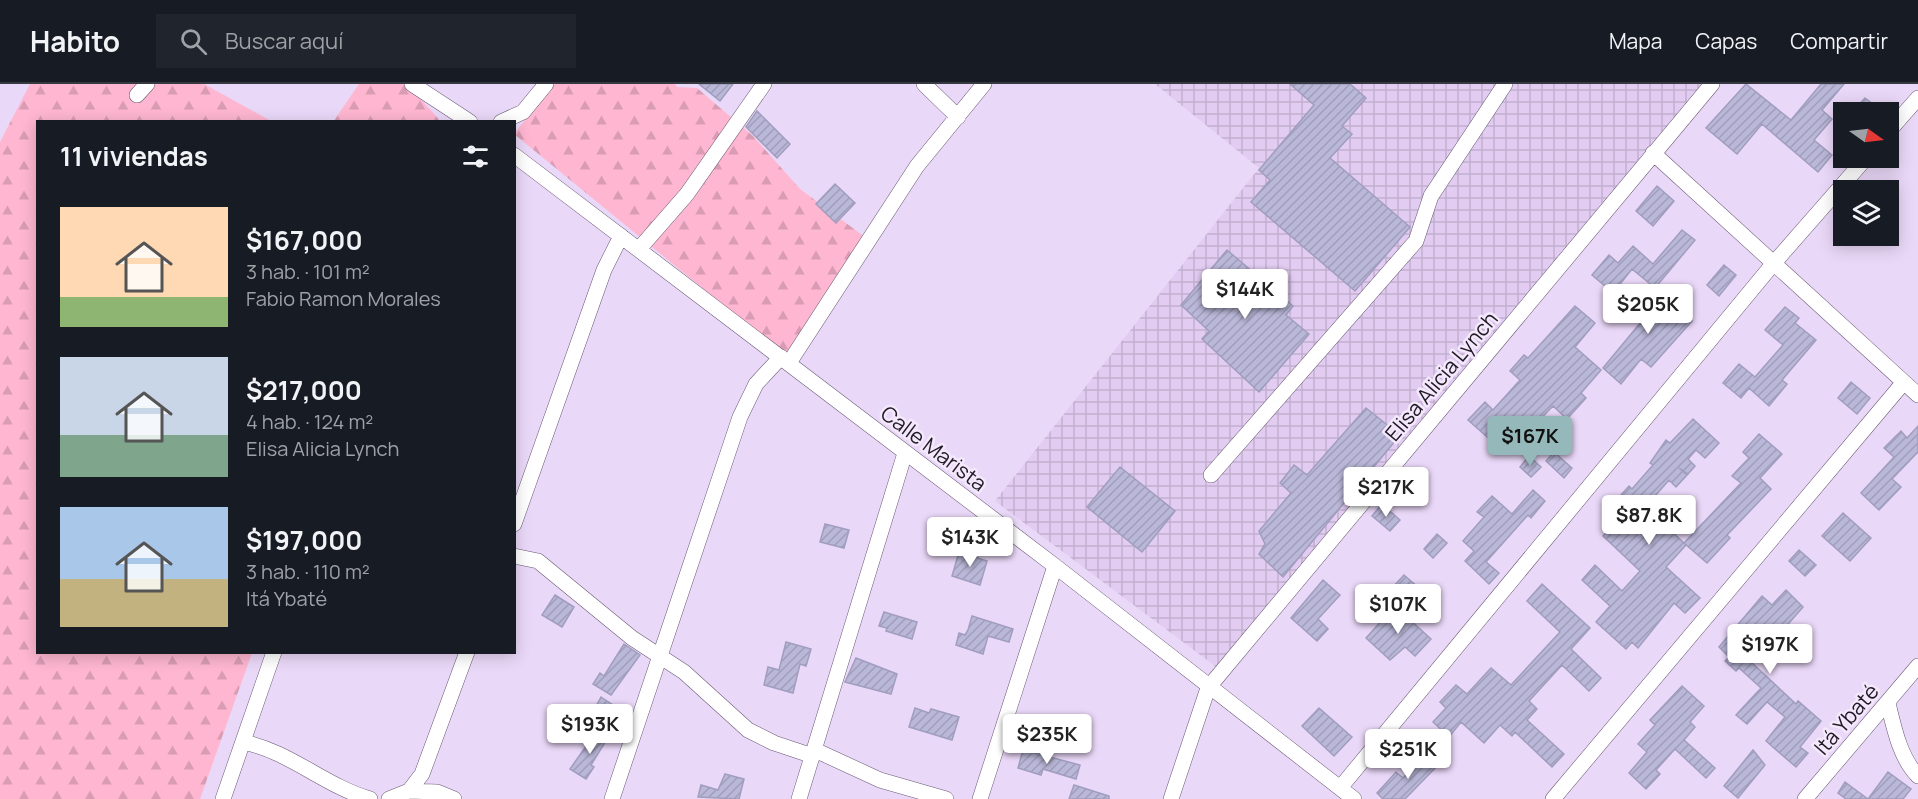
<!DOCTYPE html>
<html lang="es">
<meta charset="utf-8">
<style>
body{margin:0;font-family:Manrope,sans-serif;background:#20242c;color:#f1f3f6;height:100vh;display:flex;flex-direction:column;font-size:22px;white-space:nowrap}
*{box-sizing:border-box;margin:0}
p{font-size:20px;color:#9ea1a6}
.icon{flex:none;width:33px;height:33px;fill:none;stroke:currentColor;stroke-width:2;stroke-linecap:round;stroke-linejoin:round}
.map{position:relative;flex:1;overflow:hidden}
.side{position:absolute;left:36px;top:36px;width:480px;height:534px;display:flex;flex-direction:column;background:#171b24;border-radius:0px;box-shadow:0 3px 15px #0003}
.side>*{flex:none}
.needle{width:39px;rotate:104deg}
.controls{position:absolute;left:1833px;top:18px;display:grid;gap:12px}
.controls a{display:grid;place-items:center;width:66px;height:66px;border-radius:0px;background:#171b24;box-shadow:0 3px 15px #0003;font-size:30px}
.price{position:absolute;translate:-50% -51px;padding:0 14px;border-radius:6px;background:#fff;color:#222;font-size:20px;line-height:39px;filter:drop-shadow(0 2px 3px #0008)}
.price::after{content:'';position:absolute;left:50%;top:36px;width:18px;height:14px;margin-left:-9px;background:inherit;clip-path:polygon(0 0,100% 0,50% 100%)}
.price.selected{background:#95b8bb;color:#111}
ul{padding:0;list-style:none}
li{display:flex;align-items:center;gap:18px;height:150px;padding:0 24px}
li span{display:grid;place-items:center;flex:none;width:168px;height:120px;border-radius:0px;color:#555}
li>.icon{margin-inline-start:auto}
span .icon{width:72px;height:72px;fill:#fffc;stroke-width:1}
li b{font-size:26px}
h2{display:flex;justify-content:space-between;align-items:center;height:72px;padding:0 24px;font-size:26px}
header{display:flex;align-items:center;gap:36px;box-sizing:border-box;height:84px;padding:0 30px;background:#171b24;border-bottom:2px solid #363941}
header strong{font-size:28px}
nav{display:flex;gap:33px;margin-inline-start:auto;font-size:21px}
.search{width:420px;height:54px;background:#20242c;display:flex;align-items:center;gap:15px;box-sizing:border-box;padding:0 21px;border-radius:0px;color:#9ea1a6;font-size:22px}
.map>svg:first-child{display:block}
.industrial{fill:url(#industrial-grid)}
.forest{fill:url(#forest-firs)}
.building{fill:url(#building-hatch);stroke:#a09dbe;stroke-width:1.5}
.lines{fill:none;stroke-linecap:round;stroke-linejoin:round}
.minor-casing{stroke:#695974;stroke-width:16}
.minor{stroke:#fff;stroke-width:15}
.labels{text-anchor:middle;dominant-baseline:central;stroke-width:5;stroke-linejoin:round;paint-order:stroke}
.street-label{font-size:21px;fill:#211a25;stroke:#f3e8fc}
</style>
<header>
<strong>Habito</strong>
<div class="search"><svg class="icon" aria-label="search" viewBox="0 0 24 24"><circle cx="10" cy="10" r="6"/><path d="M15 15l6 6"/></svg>Buscar aquí</div>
<nav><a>Mapa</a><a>Capas</a><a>Compartir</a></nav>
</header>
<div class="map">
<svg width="1918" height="715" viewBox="0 0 1918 715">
<defs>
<pattern id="industrial-grid" width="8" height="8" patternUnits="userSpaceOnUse" patternTransform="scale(1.5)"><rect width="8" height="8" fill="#e2ccf2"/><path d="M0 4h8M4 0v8" fill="none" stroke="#c2afcf"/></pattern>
<pattern id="forest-firs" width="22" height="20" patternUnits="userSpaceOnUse" patternTransform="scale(1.5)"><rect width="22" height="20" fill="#feb6d1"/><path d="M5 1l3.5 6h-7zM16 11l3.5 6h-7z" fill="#d99cb3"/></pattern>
<pattern id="building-hatch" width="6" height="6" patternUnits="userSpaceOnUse" patternTransform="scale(1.5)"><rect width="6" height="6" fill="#bab8d9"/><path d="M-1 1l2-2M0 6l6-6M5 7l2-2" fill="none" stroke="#a09eba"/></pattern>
</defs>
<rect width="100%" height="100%" fill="#ead8f8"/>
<!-- industrial -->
<path class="industrial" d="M 1155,0 L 1711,0 L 1227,591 L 995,417 L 1259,84 Z"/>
<!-- forest -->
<path class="forest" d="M 30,0 L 204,0 L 271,37 L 38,38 L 38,568 L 252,569 L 200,715 L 0,715 L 0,58 Z
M 359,0 L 408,0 L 441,38 L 333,38 Z
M 554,0 L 675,0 L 677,3 L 697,4 L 753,52 L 800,105 L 873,159 L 789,275 L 514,50 Z"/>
<!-- building -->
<path class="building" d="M 699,0 L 733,0 L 720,17 Z
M 1290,0 L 1350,0 L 1366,14 L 1342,42 L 1352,50 L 1330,74 L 1410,143 L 1355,207 L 1251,118 L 1270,96 L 1259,86 L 1314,21 Z
M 1746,0 L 1791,36 L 1821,0 L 1844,0 L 1822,26 L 1832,35 L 1814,56 L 1832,71 L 1818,88 L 1762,40 L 1737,70 L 1706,44 Z
M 1865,14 L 1883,28 L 1852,28 Z
M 757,27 L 790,60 L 777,74 L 746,43 Z
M 835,100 L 855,119 L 836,139 L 816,120 Z
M 1657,102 L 1674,117 L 1653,142 L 1636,127 Z
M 1682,146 L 1695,156 L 1655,204 L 1632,185 L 1613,209 L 1592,191 L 1609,171 L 1618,179 L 1633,162 L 1653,180 Z
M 1227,166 L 1293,222 L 1286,231 L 1309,250 L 1259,308 L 1202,255 L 1209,247 L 1181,221 Z
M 1724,181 L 1736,191 L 1719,212 L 1707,201 Z
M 1652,203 L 1692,237 L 1651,283 L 1641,275 L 1621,300 L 1603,284 L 1641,238 L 1631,229 Z
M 1575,222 L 1595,239 L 1575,263 L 1601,286 L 1581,309 L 1586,314 L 1567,335 L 1553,322 L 1527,349 L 1515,338 L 1495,360 L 1468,336 L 1485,318 L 1493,326 L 1520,296 L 1510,287 L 1524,271 L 1528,274 Z
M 1785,223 L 1799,234 L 1795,239 L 1816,256 L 1782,296 L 1787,300 L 1769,322 L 1749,304 L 1741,314 L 1723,299 L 1739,280 L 1755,293 L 1783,261 L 1765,246 Z
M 1851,298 L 1870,314 L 1857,330 L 1838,314 Z
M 1366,324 L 1400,351 L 1283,493 L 1259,470 L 1265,460 L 1259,447 L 1291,409 L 1280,399 L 1294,381 L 1307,391 Z
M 1693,335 L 1719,359 L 1705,374 L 1696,366 L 1688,375 L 1695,382 L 1688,390 L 1679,384 L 1687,391 L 1676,403 L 1669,396 L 1648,420 L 1662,433 L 1660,436 L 1686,461 L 1666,483 L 1700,514 L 1685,529 L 1674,519 L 1638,564 L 1632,558 L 1626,565 L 1596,538 L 1610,522 L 1582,496 L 1595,481 L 1622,507 L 1640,487 L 1603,452 L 1623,431 L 1612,421 L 1629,402 L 1632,405 L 1653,381 L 1650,379 L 1666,356 L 1670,359 Z
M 1918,342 L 1918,368 L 1892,395 L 1901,403 L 1879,426 L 1861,409 L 1894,373 L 1884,364 L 1901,347 L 1907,354 Z
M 1759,350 L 1782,370 L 1760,394 L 1771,405 L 1727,451 L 1730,454 L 1707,479 L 1684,459 L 1741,399 L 1732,392 L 1749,374 L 1743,368 Z
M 1554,368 L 1572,384 L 1564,394 L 1546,377 Z
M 1529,372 L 1541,383 L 1531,393 L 1520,383 Z
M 1120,383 L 1175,427 L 1142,468 L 1087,423 Z
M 1533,406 L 1545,417 L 1531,434 L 1528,431 L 1486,478 L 1499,489 L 1489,500 L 1465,477 L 1474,467 L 1463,457 L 1484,433 L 1477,428 L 1492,412 L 1512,430 Z
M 1382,420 L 1400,436 L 1390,447 L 1372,432 Z
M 1843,429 L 1871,454 L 1850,477 L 1822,452 Z
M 825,440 L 849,446 L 844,464 L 820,458 Z
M 1437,450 L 1447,459 L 1433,474 L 1424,465 Z
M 1799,466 L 1816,481 L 1805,492 L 1789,477 Z
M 959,468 L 987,477 L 980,501 L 952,492 Z
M 1404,491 L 1420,505 L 1408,518 L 1392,504 Z
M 1323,496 L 1340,511 L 1318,535 L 1328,545 L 1317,557 L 1291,534 Z
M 1542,500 L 1590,544 L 1571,565 L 1601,594 L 1589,607 L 1562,581 L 1529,617 L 1537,625 L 1527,636 L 1564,670 L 1552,683 L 1515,648 L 1512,652 L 1500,641 L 1484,659 L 1461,638 L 1449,653 L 1433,638 L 1446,624 L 1440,618 L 1456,601 L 1467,610 L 1491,584 L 1511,601 L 1560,548 L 1527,517 Z
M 1786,506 L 1803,523 L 1776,554 L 1773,551 L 1750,577 L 1796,620 L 1798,617 L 1821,637 L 1800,663 L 1808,669 L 1796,683 L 1766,657 L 1785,633 L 1767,618 L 1747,640 L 1736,631 L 1761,604 L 1739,584 L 1736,587 L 1725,577 L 1729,573 L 1719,563 L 1762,512 L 1772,521 Z
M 555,511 L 574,523 L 562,543 L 542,531 Z
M 1395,522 L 1431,555 L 1415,572 L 1405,563 L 1390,576 L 1366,554 Z
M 884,528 L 917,538 L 912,555 L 886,547 L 887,544 L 879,542 Z
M 972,532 L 1013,545 L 1009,558 L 988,552 L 983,570 L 956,561 L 959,549 L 965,551 L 968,546 Z
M 786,558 L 811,565 L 806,582 L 800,580 L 793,609 L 764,601 L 768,583 L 779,586 Z
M 624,560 L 640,571 L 611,611 L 593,600 L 600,589 L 604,592 Z
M 856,574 L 897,590 L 891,610 L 845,598 Z
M 1682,602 L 1704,622 L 1690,638 L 1695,643 L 1684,656 L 1715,684 L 1706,694 L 1675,665 L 1656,686 L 1660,690 L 1646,705 L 1629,689 L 1647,668 L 1638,660 L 1655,641 L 1650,636 Z
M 601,613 L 622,627 L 616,637 L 595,624 Z
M 915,624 L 929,629 L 931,625 L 959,633 L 952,656 L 909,643 Z
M 1319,624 L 1352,653 L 1334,672 L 1302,642 Z
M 598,645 L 609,652 L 591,681 L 594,683 L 586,695 L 570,685 Z
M 1023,666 L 1080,681 L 1076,695 L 1043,685 L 1041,691 L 1018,684 Z
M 1753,666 L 1765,681 L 1738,714 L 1724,702 Z
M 1425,670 L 1438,681 L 1405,715 L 1383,715 L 1377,709 L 1396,688 L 1403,694 Z
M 1888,688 L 1911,705 L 1903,715 L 1846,715 L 1838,709 L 1845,698 L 1868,715 Z
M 725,690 L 744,695 L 739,715 L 698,713 L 701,701 L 718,706 Z
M 1074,701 L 1109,712 L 1109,715 L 1069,715 Z"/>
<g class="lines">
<defs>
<path id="minor" d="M 412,0 L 470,38
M 924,0 L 958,33
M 137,11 L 147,0
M 501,38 L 523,28 L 546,0
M 1888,48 L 1918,14
M 1653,69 L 1918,311
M 514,71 L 1055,482 L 1354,715
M 639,165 L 687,110 L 764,0
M 789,279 L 917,82 L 984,0
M 1211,391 L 1416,157 L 1431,112 L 1505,0
M 514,440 L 604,186 L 621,152
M 514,472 L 538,477 L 632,554 L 684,588 L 748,646 L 774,659 L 813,672
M 1888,619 C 1894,644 1900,674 1918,692
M 243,658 C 289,667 325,702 370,715
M 815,666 L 880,696 L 946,715
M 1340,704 L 1773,180 L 1866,74
M 409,707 L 437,708 L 454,715
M 223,715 L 274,568
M 389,715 L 409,707 L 422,690 L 467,568
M 612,715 L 740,333 L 756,300 L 781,273
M 799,715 L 905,369
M 980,715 L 1055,482
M 1171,715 L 1208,604 L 1712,0
M 1553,715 L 1904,298
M 1805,715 L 1918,582"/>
</defs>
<!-- minor casing -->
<use href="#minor" class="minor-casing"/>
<!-- minor -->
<use href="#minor" class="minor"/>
</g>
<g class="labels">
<!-- street labels -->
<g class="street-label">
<text transform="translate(1441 292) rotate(-50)">Elisa Alicia Lynch</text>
<text transform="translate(934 364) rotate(37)">Calle Marista</text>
<text transform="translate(1846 635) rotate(-49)">Itá Ybaté</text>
</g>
</g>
</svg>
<div class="controls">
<a><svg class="needle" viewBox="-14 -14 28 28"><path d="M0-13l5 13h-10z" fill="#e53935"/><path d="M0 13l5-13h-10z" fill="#9ea1a6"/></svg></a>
<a><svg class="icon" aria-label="layers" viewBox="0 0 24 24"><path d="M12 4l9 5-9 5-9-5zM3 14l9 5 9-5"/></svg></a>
</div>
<b class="price" style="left:1245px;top:236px">$144K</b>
<b class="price" style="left:1648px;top:251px">$205K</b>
<b class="price selected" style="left:1530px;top:383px">$167K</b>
<b class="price" style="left:1386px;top:434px">$217K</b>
<b class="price" style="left:1649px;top:462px">$87.8K</b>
<b class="price" style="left:970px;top:484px">$143K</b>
<b class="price" style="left:1398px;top:551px">$107K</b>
<b class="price" style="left:1770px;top:591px">$197K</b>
<b class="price" style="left:590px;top:671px">$193K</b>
<b class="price" style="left:1047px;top:681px">$235K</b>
<b class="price" style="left:1408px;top:696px">$251K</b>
<section class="side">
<h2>11 viviendas<svg class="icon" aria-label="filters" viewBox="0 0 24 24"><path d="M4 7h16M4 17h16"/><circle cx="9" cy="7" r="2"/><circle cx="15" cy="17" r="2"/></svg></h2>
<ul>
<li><span style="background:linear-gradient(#ffd9b3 75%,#8fb573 0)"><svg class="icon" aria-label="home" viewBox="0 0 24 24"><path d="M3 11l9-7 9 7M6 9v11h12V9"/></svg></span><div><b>$167,000</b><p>3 hab. · 101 m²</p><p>Fabio Ramon Morales</p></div></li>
<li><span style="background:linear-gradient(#c9d6e8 65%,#7fa58c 0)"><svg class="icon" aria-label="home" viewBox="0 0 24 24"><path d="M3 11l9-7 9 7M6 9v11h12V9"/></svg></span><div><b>$217,000</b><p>4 hab. · 124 m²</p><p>Elisa Alicia Lynch</p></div></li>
<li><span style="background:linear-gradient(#a9c7e8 60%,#c2b280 0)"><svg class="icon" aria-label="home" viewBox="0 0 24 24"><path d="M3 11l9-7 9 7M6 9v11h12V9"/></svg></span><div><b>$197,000</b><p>3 hab. · 110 m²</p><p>Itá Ybaté</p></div></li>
</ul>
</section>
</div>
